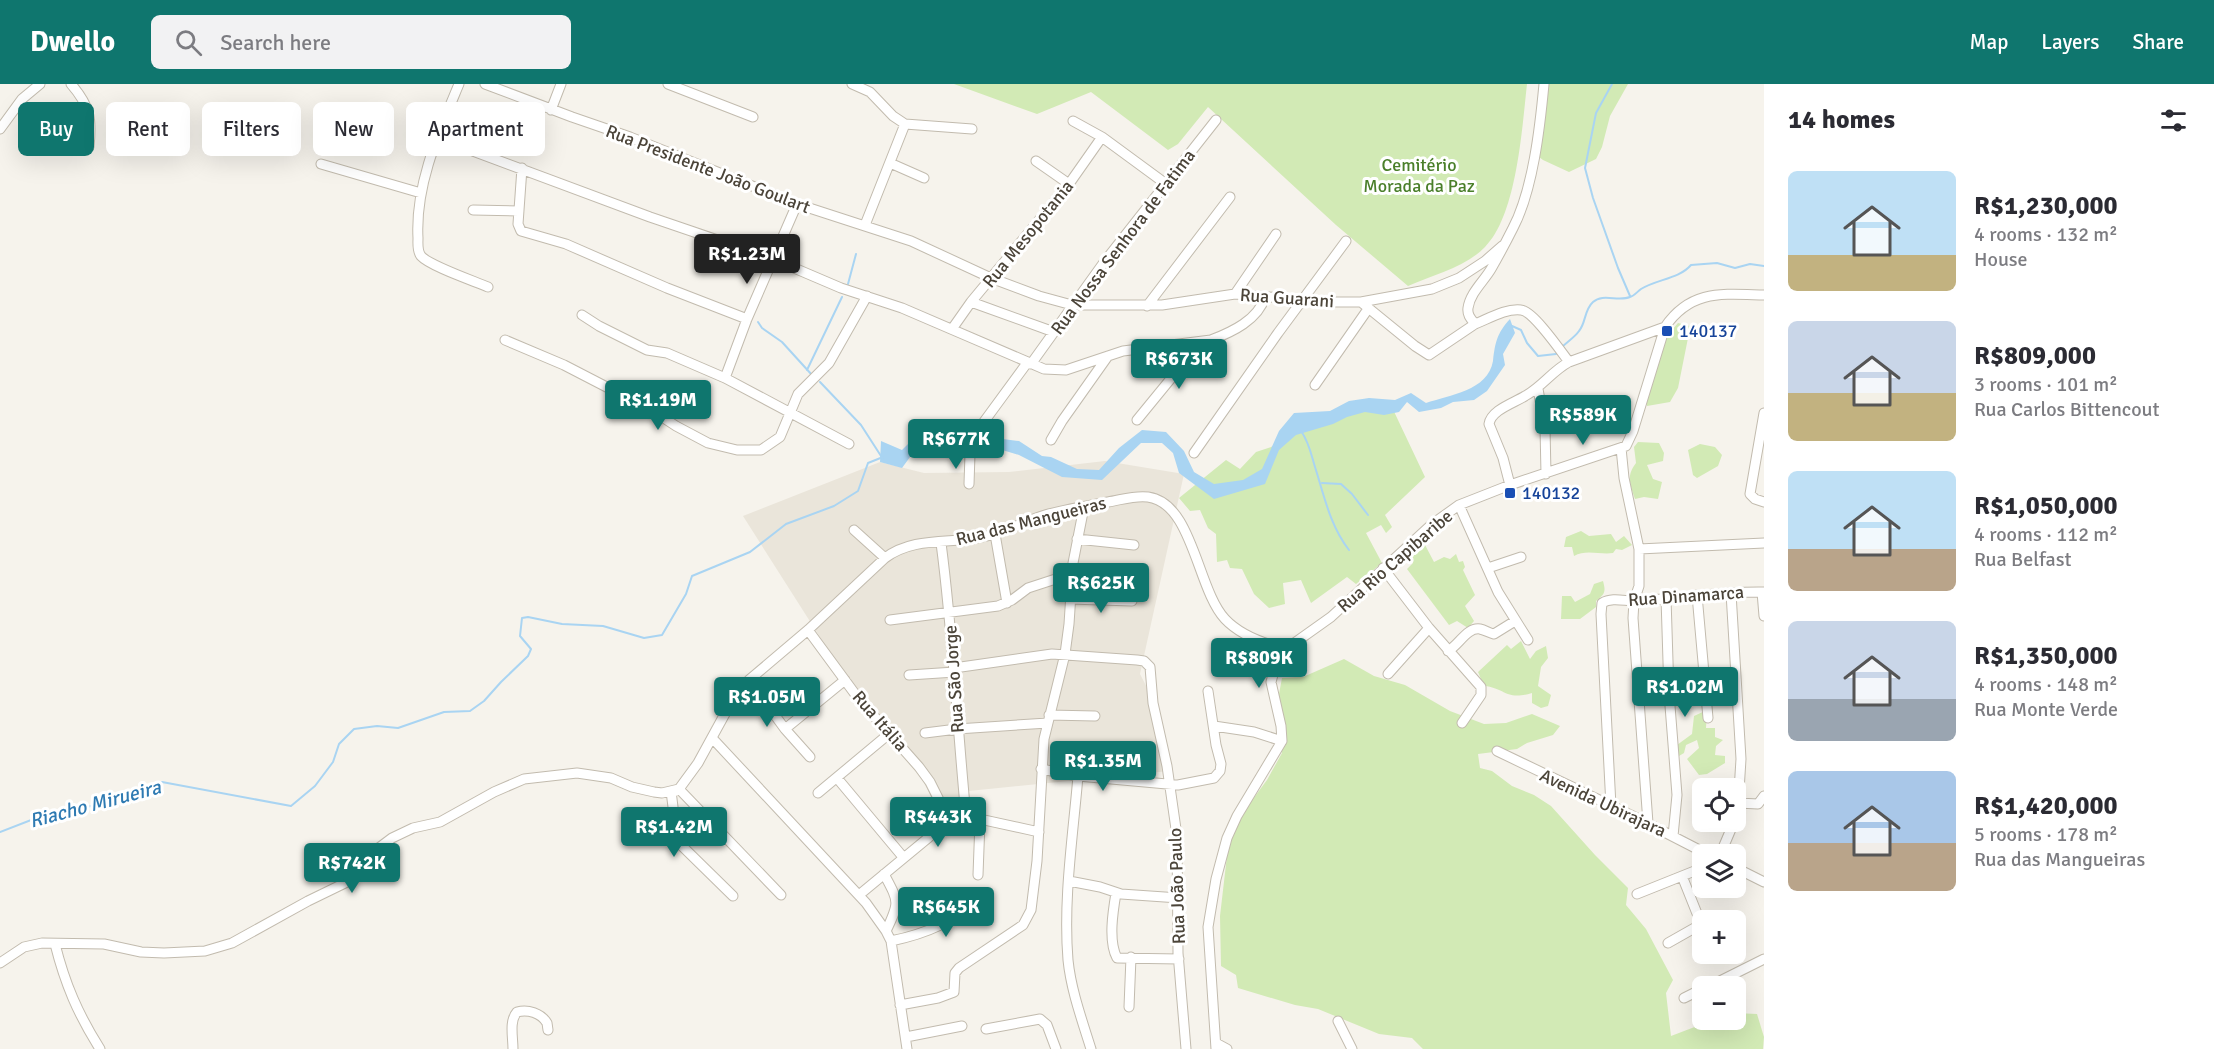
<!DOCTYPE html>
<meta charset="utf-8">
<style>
body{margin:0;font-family:Signika,sans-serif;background:#f2f2f3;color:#2b2b33;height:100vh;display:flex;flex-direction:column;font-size:22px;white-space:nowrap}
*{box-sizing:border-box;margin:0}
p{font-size:20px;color:#7c7c81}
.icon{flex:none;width:33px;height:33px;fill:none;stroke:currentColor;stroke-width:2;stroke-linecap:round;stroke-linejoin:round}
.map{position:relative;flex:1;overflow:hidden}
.details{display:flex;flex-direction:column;background:#fff;width:450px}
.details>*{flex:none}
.hud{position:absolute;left:18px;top:18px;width:570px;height:54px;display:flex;gap:12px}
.controls{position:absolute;left:1692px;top:694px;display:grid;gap:12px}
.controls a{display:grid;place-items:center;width:54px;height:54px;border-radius:9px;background:#fff;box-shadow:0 6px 24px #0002;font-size:30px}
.price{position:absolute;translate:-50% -51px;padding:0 14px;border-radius:6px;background:#0f766e;color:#fff;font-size:20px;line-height:39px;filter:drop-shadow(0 2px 3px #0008)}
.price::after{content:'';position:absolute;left:50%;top:36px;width:18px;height:14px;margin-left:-9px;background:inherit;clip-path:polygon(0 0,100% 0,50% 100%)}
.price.active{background:#222;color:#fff}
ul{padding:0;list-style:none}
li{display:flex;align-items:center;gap:18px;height:150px;padding:0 24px}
li span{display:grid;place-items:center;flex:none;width:168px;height:120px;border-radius:9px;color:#555}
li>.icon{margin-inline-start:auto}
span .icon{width:72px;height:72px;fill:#fffc;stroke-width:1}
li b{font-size:26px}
h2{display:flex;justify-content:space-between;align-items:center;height:72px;padding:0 24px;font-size:26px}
.pill{padding:0 21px;border-radius:9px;background:#fff;box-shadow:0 6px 24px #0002;font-size:21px;line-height:54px}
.pill.active{background:#0f766e;color:#fff}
header{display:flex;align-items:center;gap:36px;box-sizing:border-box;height:84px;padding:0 30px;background:#0f766e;color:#fff}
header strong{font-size:28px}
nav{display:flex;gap:33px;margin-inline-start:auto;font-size:21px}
.search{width:420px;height:54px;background:#f2f2f3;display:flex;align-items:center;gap:15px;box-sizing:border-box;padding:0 21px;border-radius:9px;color:#7c7c81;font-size:22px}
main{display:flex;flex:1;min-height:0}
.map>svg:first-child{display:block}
.residential{fill:#eae5da}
.green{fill:#d2eab5}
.water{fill:#a9d4f2}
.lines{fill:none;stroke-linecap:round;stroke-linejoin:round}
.stream{stroke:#a9d4f2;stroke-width:2}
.minor-casing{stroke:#c2bbae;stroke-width:11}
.minor{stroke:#fff;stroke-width:9}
.transit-dot{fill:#1a4fb4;stroke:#fff;stroke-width:2}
.labels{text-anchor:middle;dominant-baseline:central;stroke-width:6;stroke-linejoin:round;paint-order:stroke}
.park-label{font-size:18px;fill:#4a7f2a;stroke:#fff}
.street-label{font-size:18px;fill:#4b4439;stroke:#fff}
.transit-label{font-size:18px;fill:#164399;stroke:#fff;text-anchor:start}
.water-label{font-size:20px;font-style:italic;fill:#2e7ab2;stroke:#fff}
</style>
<header>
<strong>Dwello</strong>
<div class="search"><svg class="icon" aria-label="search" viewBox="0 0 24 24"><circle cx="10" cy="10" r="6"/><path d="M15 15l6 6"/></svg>Search here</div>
<nav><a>Map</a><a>Layers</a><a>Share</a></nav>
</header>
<main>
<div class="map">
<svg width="1764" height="965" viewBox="0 0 1764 965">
<rect width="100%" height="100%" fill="#f6f3ec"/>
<!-- residential -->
<path class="residential" d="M 1105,377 L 1184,390 L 1140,590 L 1159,627 L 1169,687 L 959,708 L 960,744 L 944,739 L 918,687 L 853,605 L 743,432 L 880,378 L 924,389 L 1009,388 Z"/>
<!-- green -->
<path class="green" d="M 954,0 L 1527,0 C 1522,44 1517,131 1485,163 C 1466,183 1433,191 1408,202 L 1336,141 L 1208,23 L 1178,60 L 1168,66 L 1091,8 L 1037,30 Z
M 1549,0 L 1628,0 L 1610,32 L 1602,63 L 1596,75 L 1569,88 L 1543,76 L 1539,73 Z
M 1678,239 L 1694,243 L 1693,247 L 1689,249 L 1678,304 L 1670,318 L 1647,322 L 1647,315 L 1665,254 Z
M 1389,317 L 1425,393 L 1385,431 L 1392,443 L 1386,449 L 1381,441 L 1366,449 L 1382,479 L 1356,500 L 1347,493 L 1311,519 L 1301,496 L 1283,499 L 1285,520 L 1269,524 L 1254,510 L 1242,485 L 1230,484 L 1227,476 L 1217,478 L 1216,450 L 1208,444 L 1200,426 L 1190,427 L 1179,414 L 1226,376 L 1240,385 L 1256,368 L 1286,358 L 1291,348 Z
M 1638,358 L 1659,359 L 1664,369 L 1663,377 L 1647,381 L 1653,395 L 1662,398 L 1658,415 L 1644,413 L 1635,415 C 1630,400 1626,392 1636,379 L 1634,363 Z
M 1700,360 L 1715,363 L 1722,371 L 1718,382 L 1697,394 L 1693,391 L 1688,366 Z
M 1581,447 L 1589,452 L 1611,450 L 1616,458 L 1624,452 L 1632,461 L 1622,466 L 1616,465 L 1613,469 C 1600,471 1586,465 1574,472 L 1572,463 L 1564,463 L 1566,453 Z
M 1424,459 L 1434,478 L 1444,473 L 1450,475 L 1456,470 L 1459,478 L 1463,477 L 1465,483 L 1463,486 L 1475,511 L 1465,522 L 1474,537 L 1468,544 L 1457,537 L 1449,541 L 1407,485 L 1413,479 L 1411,467 Z
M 1603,497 C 1606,508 1605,510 1596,517 L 1596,523 L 1580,535 L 1561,535 L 1562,512 L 1571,512 L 1575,518 L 1590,510 L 1594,500 Z
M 1521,557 L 1530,575 L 1536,567 L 1546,562 L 1548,574 L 1541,583 L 1538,602 L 1551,611 L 1548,622 L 1541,624 L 1532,619 L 1532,609 C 1505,617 1506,604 1484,602 L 1478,588 L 1507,561 L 1511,565 Z
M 1344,575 L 1374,592 L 1405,601 L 1450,627 L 1484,640 L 1506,639 L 1532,630 L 1560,642 L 1553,651 L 1527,659 L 1517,665 L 1478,670 L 1480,684 L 1492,687 L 1512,702 L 1534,711 L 1551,722 L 1595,771 L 1628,804 L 1626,821 L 1646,845 L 1673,896 L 1666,909 L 1671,952 L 1713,936 L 1736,936 L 1736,929 L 1757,930 L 1764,953 L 1763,965 L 1423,965 L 1412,954 L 1379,950 L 1318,925 L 1295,921 L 1238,904 L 1236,891 L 1221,882 L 1220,832 L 1230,746 L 1267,696 L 1282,669 L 1275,631 L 1282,594 L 1303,593 Z
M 1707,626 L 1706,644 L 1715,644 L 1715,653 L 1723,656 L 1716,662 L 1715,671 L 1725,672 L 1725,679 L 1707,690 L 1699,691 L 1687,675 L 1699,664 L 1697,656 L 1686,661 L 1684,669 L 1679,672 L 1677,661 L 1692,650 L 1694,632 Z"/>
<!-- water -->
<path class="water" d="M 1510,235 L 1515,249 L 1503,270 L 1505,281 L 1487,307 L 1474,316 L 1453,318 L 1441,324 L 1419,328 L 1407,318 L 1399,328 L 1384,331 L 1365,328 L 1347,333 L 1333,340 L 1296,351 L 1279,366 L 1265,400 L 1214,415 L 1179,389 L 1173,369 L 1162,359 L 1141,359 L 1102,396 L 1062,393 L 1019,371 L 989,362 L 935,366 L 918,362 L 902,384 L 880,378 L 881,357 L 902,366 L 919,349 L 943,356 L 995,354 L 1019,357 L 1042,372 L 1051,373 L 1077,385 L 1099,386 L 1119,364 L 1142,346 L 1166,348 L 1184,367 L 1194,388 L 1214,400 L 1243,396 L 1262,385 L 1279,347 L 1294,329 L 1330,327 L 1349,317 L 1369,314 L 1395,316 L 1411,309 L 1426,319 C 1449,311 1488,307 1493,277 C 1495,259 1497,249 1510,235 Z"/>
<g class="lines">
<!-- stream -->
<path class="stream" d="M 1612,0 L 1596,29 L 1585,84 L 1593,114 L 1618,184 L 1630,212
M 848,200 L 856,170
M 758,238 L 762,244 L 782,258 L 812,291
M 1512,242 L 1521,246 L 1527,259 L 1538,272 L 1556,270
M 1562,263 C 1567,258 1575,253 1579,247 C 1586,239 1584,226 1593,218 C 1603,209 1618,218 1630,213 C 1634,212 1637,208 1641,205 C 1657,195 1679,195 1691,181 L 1717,179 L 1735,184 L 1750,180 L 1764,182
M 807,286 L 842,213
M 820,298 L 861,341 L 881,372
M 1301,347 C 1309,358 1311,370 1315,383 C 1324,411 1330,442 1349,466
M 1322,399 L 1341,400 L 1352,410 L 1368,431
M 0,748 L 44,731 L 118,717 L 162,698 L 291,722 L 315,702 L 333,678 L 339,660 L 354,645 L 377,642 L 398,644 L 444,628 L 470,627 L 484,617 L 501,598 L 528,572 L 531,565 L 520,552 L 522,534 L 528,533 L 562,540 L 603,542 L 644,554 L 662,551 L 686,510 L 692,492 L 750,468 L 786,440 L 834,422 L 858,407 L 868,379 L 883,373"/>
<defs>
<path id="minor" d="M 71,0 C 90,22 92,34 89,63
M 459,0 C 439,48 415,101 418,154 C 418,160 417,167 421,172 C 430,182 474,197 488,203
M 485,0 L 572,33 L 630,53 L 797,120 L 911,157 L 991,194 L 1039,212 L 1072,221 L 1162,221 L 1235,210 L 1328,218 L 1361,218 L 1432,205 L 1459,194 L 1485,177 L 1502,162
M 668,0 L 753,33
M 852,0 L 870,8 L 893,32 L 905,40
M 551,26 L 561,0
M 1073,37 L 1102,53 L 1166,100
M 905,40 L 972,45
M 0,45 L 22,15 L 40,0
M 438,54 L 650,133 L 773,175 L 841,204 L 902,224 L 1044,285 L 1066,286 L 1123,267 L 1211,256 C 1232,248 1258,236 1265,213
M 1036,77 L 1069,100
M 890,79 L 924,94
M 321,80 L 421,109
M 522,84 L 518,140 L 521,147 L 566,160 L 667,204 L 747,235
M 473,126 L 519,127
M 865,141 L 905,40
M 1235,210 L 1276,150
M 971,218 L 1054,248
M 1361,218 L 1415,262 L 1429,271 L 1475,240 C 1471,235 1467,231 1468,224 C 1470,209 1484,197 1491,185 C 1499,171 1506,158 1513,144 C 1533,106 1540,43 1544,0
M 1147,222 L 1230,113
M 582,231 L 599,242 L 647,266 L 667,269 L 725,294 L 849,360
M 1475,240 C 1488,235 1506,224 1521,226 C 1533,227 1560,266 1569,278
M 952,245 L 971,218 L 1069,100 L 1102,53
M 505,256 L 564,281 L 653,327 L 676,342 L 708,359 L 737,366 L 761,366 L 780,353 L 798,310 L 829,279 L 867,212
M 1031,280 L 1105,177 L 1216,36
M 725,294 L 747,235 L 797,120
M 1315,301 L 1368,225
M 1538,305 L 1545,344 L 1546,390
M 1764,329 L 1750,410 L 1755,415 L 1764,418
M 1137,336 L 1200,259
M 1051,356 L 1062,337 L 1108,272
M 1621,364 L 1624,394 L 1639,465 L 1639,502 L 1634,517 L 1633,534 L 1648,739
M 1194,369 L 1278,249 L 1346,157
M 969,400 L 970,370 L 975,350 L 1027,279
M 1510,401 L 1503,374 L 1489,340 C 1491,326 1514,319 1525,312 C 1542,303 1552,287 1569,278 L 1665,243 C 1691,205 1723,210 1764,211
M 1459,421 L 1498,508 L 1528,556
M 854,446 L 885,474
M 995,450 L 1007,519
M 1077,455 L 1134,461
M 941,459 C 953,549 957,641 966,732
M 1639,465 L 1764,459
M 1383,484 L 1429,544 L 1481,603 L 1481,611 L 1462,639
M 1488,484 L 1521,473
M 1762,508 L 1764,532
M 1731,509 L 1741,675 L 1738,723 L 1736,732
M 1697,511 L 1708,634
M 1666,514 L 1669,609 L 1677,711 L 1673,752
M 1070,515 L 1132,517
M 890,536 L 998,522 L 1012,516 L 1028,504 L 1071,490
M 808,546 L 858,614 L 919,683 L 930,698 L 947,732
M 1448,567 C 1459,561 1467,543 1480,545 C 1485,546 1489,549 1494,550 L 1515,537
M 954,584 L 1052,570 L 1137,576 L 1144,577 L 1150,583 L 1153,619 L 1167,682 L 1177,752 L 1178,869 L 1186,965
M 1388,590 L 1429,544
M 909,591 L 955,588
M 749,596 L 785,645 L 810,673
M 1049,631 L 1095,632
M 1214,642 L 1254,648 L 1282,657
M 785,645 L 845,596
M 925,649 L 957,645 L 1048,639
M 713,655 L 866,819 L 886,847 L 891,857 L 907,965
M 1282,657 L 1281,642 L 1271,598 L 1277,576 L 1286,565 L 1331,533 L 1431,441 L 1459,421 L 1510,401 L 1626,362 L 1633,347 L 1665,243
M 1497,667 L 1639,735 L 1709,771
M 1041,685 L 1078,692 L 1178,701 L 1214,694 L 1220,687 L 1221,680 L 1216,661 L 1208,607
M 1078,692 C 1073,752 1063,815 1068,876 C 1071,906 1082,936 1091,965
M 837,694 L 903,773
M 679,705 L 781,811
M 671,707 L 677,755 L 682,762 L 733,812
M 818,709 L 890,649
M 1738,719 L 1758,720 L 1764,712
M 1611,722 L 1601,530 L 1602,519 C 1612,513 1624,517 1634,517 C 1677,515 1721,507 1764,508
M 947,732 L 966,732 L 1039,748
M 1720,771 L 1734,738
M 1736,784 L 1764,798
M 884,790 C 899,818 900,818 886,847
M 978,791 L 980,737
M 1069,797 L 1100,803 L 1121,810 L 1179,814
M 1116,809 C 1113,827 1108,857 1117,874 L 1179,875
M 1637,810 L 1682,792
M 859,811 L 928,754 L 943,739 L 947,732
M 891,857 C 930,849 952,837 984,814
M 1668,859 L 1698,842 L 1698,832 L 1682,792 L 1702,784
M 55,860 C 65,900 78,930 100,965
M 0,879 L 24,863 L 42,859 L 104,860 L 141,868 L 164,869 L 205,867 L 232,859 L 308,817 L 345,799 L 376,766 L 392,754 L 413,744 L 440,738 L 494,708 L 524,695 L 577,689 L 611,694 L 632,703 L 654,708 L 662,709 L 679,705 L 698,679 L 727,626 L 749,596 L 808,546 L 885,474 C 917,450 958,462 994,450 C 1012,445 1028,436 1045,431 C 1066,425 1087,422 1108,418 C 1121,416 1135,411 1148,413 C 1193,419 1197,505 1225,535 C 1240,551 1265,560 1286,565
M 1708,903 L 1764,875
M 1684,914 L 1702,905
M 900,921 L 938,914 L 954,908 L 955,889 L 959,884 L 1023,841 L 1031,826 L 1037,777 L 1044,655 L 1065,570 L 1069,540 L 1073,479 L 1084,423
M 1129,923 L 1131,873
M 1338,937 L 1352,965
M 986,945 L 1040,935 L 1047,941 L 1056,965
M 906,953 L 962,942
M 1216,959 L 1227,965
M 513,965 C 513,953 509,937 517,928 C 528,925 541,929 547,939 L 548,946
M 1216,965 L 1208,843 L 1216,795 L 1227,754 L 1237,732 L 1282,657"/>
</defs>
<!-- minor casing -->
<use href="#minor" class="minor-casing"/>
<!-- minor -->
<use href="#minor" class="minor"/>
</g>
<!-- markers -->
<g class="transit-dot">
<rect x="1661" y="241" width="12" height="12" rx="3"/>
<rect x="1504" y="403" width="12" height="12" rx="3"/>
</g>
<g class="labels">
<!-- park labels -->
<g class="park-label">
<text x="1419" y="81">Cemitério<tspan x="1419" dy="21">Morada da Paz</tspan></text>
</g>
<!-- street labels -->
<g class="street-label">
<text transform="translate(708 85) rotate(21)">Rua Presidente João Goulart</text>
<text transform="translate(1028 150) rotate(-51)">Rua Mesopotania</text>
<text transform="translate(1123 158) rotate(-53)">Rua Nossa Senhora de Fatima</text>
<text transform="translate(1287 214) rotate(4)">Rua Guarani</text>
<text transform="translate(1031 437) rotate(-14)">Rua das Mangueiras</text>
<text transform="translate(1395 477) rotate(-41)">Rua Rio Capibaribe</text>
<text transform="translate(1686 512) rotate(-4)">Rua Dinamarca</text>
<text transform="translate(954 595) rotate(-94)">Rua São Jorge</text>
<text transform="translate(880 637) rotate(49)">Rua Itália</text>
<text transform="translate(1603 719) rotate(25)">Avenida Ubirajara</text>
<text transform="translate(1177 802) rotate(-92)">Rua João Paulo</text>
</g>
<!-- transit labels -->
<g class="transit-label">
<text x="1679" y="247">140137</text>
<text x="1522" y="409">140132</text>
</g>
<!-- water labels -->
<g class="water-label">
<text transform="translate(95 720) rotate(-15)">Riacho Mirueira</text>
</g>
</g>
</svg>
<div class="controls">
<a><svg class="icon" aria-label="locate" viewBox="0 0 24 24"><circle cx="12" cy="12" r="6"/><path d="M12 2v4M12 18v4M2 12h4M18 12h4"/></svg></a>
<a><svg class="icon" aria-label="layers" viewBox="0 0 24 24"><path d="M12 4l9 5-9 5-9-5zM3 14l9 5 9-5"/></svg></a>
<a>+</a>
<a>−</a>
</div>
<b class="price active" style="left:747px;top:201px">R$1.23M</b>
<b class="price" style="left:1179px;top:306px">R$673K</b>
<b class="price" style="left:658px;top:347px">R$1.19M</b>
<b class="price" style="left:1583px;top:362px">R$589K</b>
<b class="price" style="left:956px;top:386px">R$677K</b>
<b class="price" style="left:1101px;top:530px">R$625K</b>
<b class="price" style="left:1259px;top:605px">R$809K</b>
<b class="price" style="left:1685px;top:634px">R$1.02M</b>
<b class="price" style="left:767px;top:644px">R$1.05M</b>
<b class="price" style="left:1103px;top:708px">R$1.35M</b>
<b class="price" style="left:938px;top:764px">R$443K</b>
<b class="price" style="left:674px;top:774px">R$1.42M</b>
<b class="price" style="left:352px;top:810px">R$742K</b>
<b class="price" style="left:946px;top:854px">R$645K</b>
<div class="hud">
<a class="pill active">Buy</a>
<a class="pill">Rent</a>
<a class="pill">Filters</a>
<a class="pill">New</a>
<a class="pill">Apartment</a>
</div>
</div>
<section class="details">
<h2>14 homes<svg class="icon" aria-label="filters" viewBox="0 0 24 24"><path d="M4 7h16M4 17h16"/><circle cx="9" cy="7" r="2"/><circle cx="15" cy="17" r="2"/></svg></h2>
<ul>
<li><span style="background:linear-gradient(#bfe0f5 70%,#c2b280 0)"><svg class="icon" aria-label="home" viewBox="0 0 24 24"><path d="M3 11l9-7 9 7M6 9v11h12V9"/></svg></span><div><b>R$1,230,000</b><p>4 rooms · 132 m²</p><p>House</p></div></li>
<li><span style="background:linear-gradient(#c9d6e8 60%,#c2b280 0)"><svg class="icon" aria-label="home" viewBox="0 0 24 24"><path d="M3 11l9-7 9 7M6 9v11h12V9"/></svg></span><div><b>R$809,000</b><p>3 rooms · 101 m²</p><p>Rua Carlos Bittencout</p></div></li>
<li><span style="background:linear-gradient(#bfe0f5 65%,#b9a48a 0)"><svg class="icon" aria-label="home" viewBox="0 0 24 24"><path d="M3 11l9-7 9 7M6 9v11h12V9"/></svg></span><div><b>R$1,050,000</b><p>4 rooms · 112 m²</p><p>Rua Belfast</p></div></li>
<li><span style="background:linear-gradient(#c9d6e8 65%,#9aa5b1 0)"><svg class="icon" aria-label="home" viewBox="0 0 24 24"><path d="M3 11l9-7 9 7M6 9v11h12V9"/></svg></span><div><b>R$1,350,000</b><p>4 rooms · 148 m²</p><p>Rua Monte Verde</p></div></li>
<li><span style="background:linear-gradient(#a9c7e8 60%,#b9a48a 0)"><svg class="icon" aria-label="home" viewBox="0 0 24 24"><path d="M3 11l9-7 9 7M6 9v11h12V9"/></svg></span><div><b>R$1,420,000</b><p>5 rooms · 178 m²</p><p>Rua das Mangueiras</p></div></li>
</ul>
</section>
</main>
